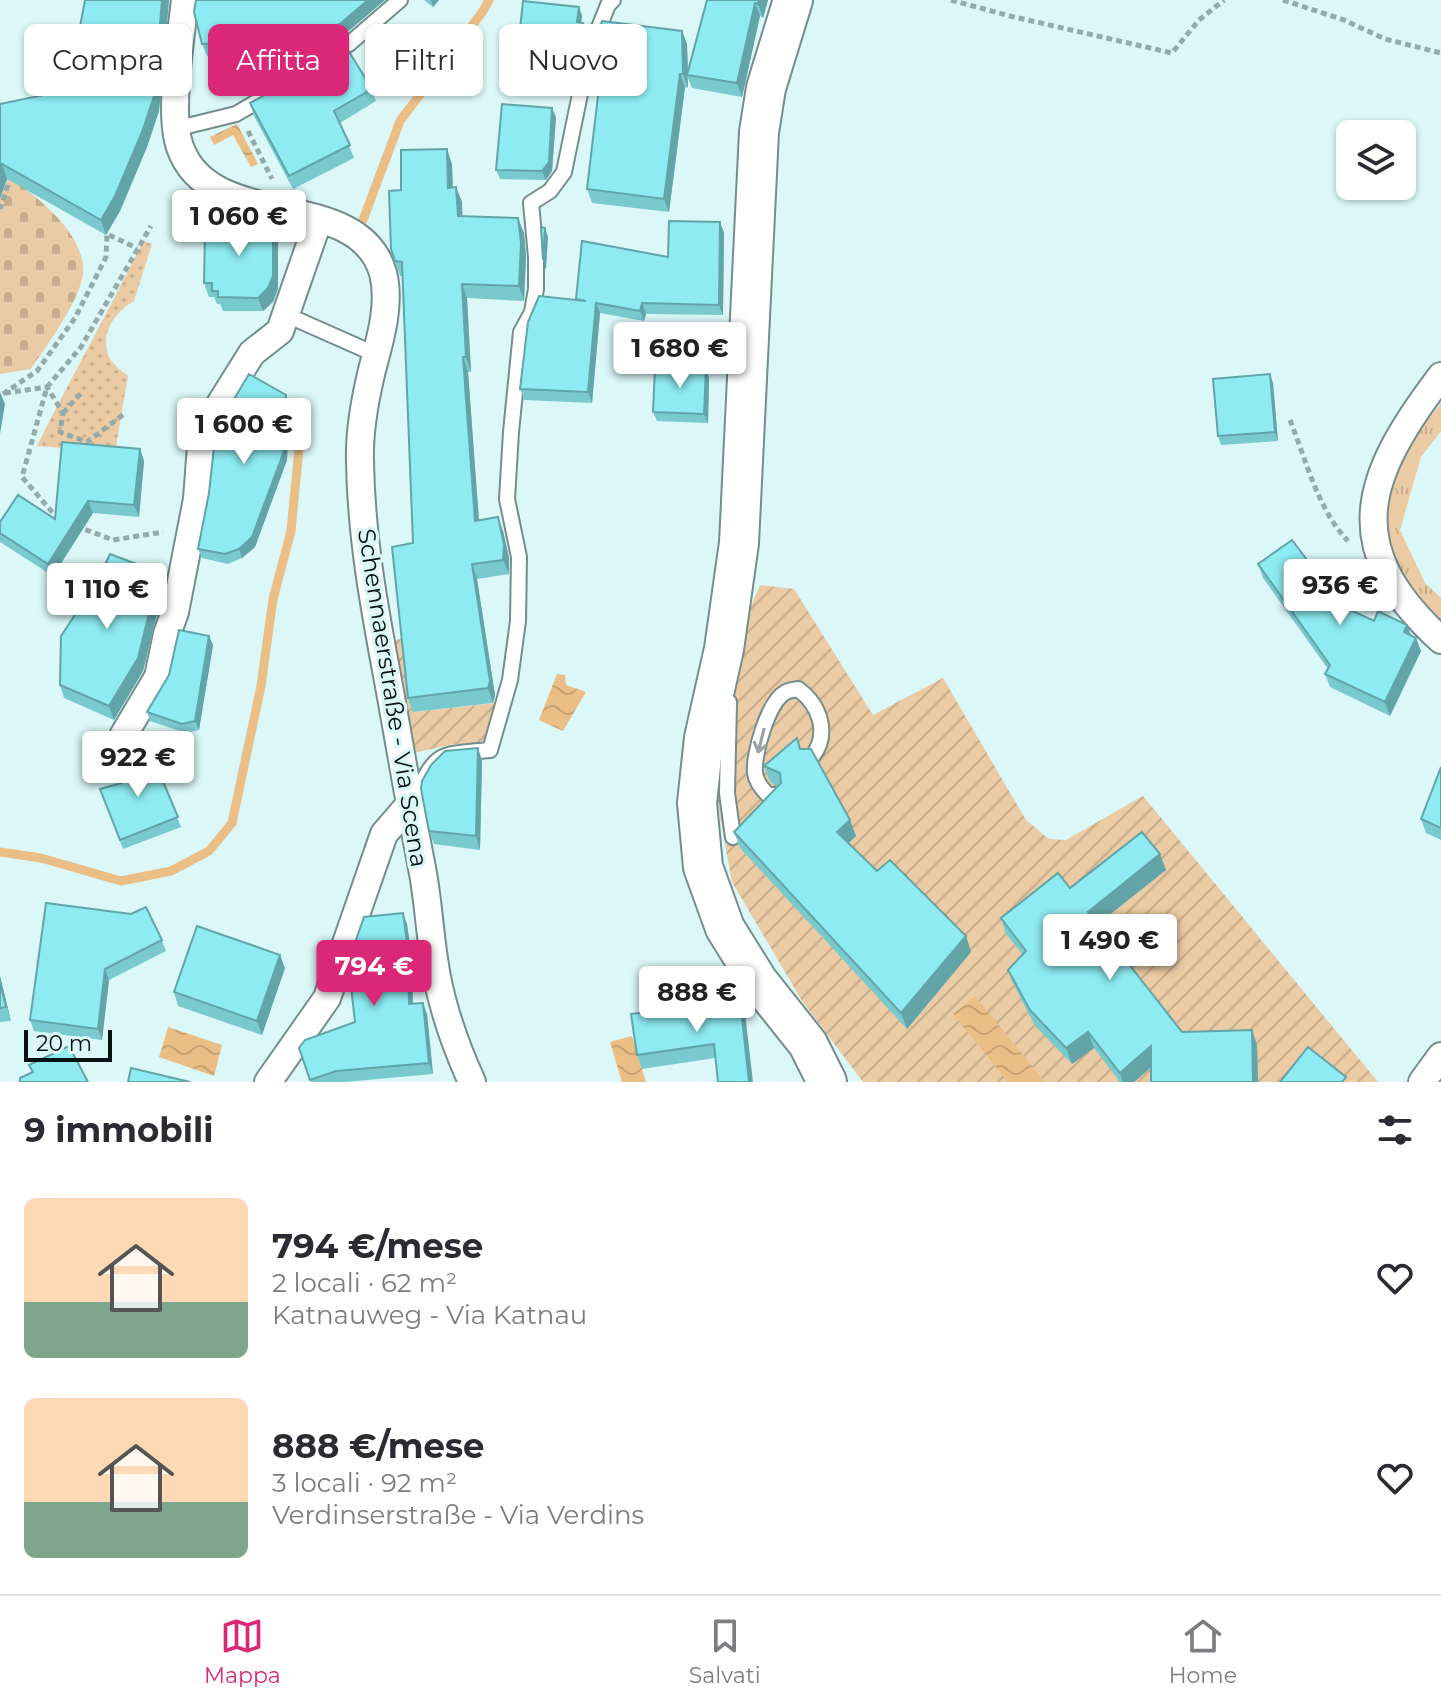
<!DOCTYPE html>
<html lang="it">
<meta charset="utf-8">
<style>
body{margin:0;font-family:Montserrat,sans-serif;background:#f2f2f3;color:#2b2b33;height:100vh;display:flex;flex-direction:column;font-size:30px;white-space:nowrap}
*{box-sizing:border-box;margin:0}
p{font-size:26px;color:#7c7c81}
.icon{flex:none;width:44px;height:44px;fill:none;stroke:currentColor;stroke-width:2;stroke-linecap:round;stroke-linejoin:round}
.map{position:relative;height:1082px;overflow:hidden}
.details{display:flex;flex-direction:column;background:#fff;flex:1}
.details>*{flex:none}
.guide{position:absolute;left:24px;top:24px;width:800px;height:72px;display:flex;gap:16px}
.tools{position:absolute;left:1336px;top:120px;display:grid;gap:16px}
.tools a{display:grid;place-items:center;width:80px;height:80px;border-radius:12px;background:#fff;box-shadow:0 2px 6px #0004;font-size:40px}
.scale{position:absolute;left:24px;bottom:20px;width:88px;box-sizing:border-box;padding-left:8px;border:4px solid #091213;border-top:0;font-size:22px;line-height:28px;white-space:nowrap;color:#091213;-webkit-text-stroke:6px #dbf7f8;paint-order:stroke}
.price{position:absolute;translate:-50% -68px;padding:0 18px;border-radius:8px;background:#fff;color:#222;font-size:26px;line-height:52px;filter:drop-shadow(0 2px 4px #0008)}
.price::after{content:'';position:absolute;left:50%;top:48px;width:24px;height:18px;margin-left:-12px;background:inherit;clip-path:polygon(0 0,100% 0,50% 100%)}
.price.selected{background:#db2777;color:#fff}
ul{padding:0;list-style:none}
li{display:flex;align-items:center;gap:24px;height:200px;padding:0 24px}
li span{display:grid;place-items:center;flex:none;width:224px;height:160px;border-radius:12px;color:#555}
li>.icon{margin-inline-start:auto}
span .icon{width:96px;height:96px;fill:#fffc;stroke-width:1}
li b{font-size:34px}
h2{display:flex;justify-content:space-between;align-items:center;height:96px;padding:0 24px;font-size:34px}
.pill{padding:0 28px;border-radius:12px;background:#fff;box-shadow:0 2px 6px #0004;font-size:28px;line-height:72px}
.pill.selected{background:#db2777;color:#fff}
.menu{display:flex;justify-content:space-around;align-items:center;height:112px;border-top:2px solid #e1e1e2;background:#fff;font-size:22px;color:#7c7c81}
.menu a{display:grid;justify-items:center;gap:4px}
.menu .selected{color:#db2777}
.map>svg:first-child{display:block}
.grass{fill:url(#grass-tufts)}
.cemetery{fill:url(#cemetery-stones)}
.park{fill:url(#park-dots)}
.garden{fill:url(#garden-furrows)}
.water{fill:url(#water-waves)}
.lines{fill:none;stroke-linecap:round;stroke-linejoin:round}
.stream{stroke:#ebbe85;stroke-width:9}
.lane-casing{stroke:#748d8e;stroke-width:18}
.street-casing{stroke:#748d8e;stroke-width:30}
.secondary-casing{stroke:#748d8e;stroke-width:42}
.path{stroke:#94aaab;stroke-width:5;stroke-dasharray:6 4;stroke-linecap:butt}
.lane{stroke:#fff;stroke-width:14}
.street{stroke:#fff;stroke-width:26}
.secondary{stroke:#fff;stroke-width:38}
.wall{fill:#79cacf}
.shaded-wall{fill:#63a4a9}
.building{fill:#8debf1;stroke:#63a4a9;stroke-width:2}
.oneway{stroke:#9da0a1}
.labels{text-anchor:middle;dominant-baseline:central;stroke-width:7;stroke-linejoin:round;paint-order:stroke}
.street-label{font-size:24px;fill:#091213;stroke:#dbf7f8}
</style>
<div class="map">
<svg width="1441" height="1082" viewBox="0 0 1441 1082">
<defs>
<pattern id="grass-tufts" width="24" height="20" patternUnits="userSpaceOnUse" patternTransform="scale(2)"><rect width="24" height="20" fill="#ebcba4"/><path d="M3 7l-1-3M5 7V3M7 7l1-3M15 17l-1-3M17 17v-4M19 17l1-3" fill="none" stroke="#c8ad8c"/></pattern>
<pattern id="cemetery-stones" width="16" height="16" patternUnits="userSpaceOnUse" patternTransform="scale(2)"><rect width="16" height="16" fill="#ebcba4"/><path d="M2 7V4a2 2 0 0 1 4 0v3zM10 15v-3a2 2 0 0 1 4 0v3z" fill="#c8ad8c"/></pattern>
<pattern id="park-dots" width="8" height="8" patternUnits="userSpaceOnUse" patternTransform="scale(2)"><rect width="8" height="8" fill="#ebcba4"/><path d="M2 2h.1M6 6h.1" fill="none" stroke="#c8ad8c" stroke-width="1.8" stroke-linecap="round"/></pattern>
<pattern id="garden-furrows" width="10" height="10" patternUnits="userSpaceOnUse" patternTransform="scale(2)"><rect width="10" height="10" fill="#ebcba4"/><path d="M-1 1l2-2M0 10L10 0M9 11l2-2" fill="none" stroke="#c8ad8c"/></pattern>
<pattern id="water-waves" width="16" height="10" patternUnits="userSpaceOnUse" patternTransform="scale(2)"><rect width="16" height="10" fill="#ebbe85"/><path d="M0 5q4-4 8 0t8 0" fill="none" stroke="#c8a272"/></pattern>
</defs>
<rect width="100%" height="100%" fill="#dbf7f8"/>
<!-- grass -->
<path class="grass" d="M 1441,403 L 1441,431 L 1421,457 L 1400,530 L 1425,583 L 1441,598 L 1441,623 C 1431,613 1419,603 1410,592 C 1380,554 1377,506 1397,463 C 1407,442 1427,422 1441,403 Z"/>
<!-- cemetery -->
<path class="cemetery" d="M 0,170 C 30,192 78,225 83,265 C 87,293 46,346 31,369 L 0,374 Z"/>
<!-- park -->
<path class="park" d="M 143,241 L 152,244 L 134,301 C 115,312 99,334 109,357 C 112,364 121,370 128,376 L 115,452 L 37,446 C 71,377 110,310 143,241 Z"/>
<!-- garden -->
<path class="garden" d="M 760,585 L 794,589 L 873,715 L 943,678 L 1026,820 L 1049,839 L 1066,840 L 1143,796 L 1378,1082 L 863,1082 L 802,1001 L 732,882 L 717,800 L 719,721 L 739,634 Z
M 405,638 L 414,712 L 496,703 L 486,744 L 454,744 L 414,753 L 395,640 Z"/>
<!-- water -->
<path class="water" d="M 237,124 L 258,164 L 251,167 L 233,135 L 214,145 L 210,137 Z
M 557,674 L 565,675 L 566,685 L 586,692 L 563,731 L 539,720 Z
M 975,996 L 1045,1082 L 1008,1082 L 953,1014 Z
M 168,1027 L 222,1045 L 214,1076 L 159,1057 Z
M 632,1036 L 646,1082 L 622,1082 L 610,1042 Z"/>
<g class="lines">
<!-- stream -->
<path class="stream" d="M 363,220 L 400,121 L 483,11 L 489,0
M 0,852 L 41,858 L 121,881 L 171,871 L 209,851 L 232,823 L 261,686 L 273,599 L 291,531 L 303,407"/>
<defs>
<path id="lane" d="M 307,73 L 350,43 L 400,0
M 175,129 L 236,114 L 265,97
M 285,317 L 298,320 L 377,355
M 729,702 L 727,793 L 733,837
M 778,795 L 768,795 C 762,789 756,782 755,773 C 753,755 768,701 786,692 C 789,690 794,690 798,689 C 820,705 830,734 812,757
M 411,802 C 439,752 432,755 490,750 L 510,680 L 518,621 L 519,557 L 507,499 L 511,432 L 521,332 L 532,312 L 536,289 L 536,257 L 531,203 L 550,191 L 564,172 L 588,55 L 608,5 L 613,0"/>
<path id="street" d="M 185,0 C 181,36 168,114 180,147 C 210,234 358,186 383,273 C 391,304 380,340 372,370 C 365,399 359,431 360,461 C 361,537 375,612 389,686 C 400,747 410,807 422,868 C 429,904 430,941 437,977 C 444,1013 457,1049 472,1082
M 1441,376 C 1365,476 1338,546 1441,640
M 123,736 L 158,677 L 167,634 L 175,612 L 197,499 L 202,433 L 252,353 L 280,331 L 319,219
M 268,1082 L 327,998 L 384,834 L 409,805
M 1422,1082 L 1441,1056"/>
<path id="secondary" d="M 793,0 L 766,88 L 759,132 L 739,543 L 724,649 L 704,738 L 697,803 L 703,867 L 725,928 L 758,981 L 808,1044 L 827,1082"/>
</defs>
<!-- lane casing -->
<use href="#lane" class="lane-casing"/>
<!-- street casing -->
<use href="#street" class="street-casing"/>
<!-- secondary casing -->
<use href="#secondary" class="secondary-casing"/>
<!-- path -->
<path class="path" d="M 951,0 L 1010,16 L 1172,53 L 1199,20 L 1224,0
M 1283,0 L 1344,20 L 1385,39 L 1441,53
M 248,131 L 272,179
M 0,179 L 8,185 L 0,209
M 5,393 L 47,387 L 63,413 L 60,432 L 87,442 L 124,414
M 3,394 L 37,371 L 75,318 L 106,257 L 107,234 L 137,248
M 63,413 L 83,391
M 1290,420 C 1306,460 1318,510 1348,541
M 59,520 L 22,477 L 47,387 L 81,347 L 151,226
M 76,526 L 113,540 L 163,532"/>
<!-- lane -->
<use href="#lane" class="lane"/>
<!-- street -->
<use href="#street" class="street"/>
<!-- secondary -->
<use href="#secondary" class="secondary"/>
</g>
<!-- wall -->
<path class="wall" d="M 85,0 L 169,0 L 159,111 L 147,147 L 120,211 L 106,235 L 7,179 L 0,198 L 0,104 L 68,90 Z
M 385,0 L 345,34 L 327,44 L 267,52 L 207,56 L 202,44 Z
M 424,0 L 439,0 L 433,7 Z
M 707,0 L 768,0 L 763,18 L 760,16 L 742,97 L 692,88 L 688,78 L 688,88 L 685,87 L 669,212 L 592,203 L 587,189 L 601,74 L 594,74 L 589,60 L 682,31 L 687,44 L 688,71 Z
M 579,7 L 582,16 L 581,23 L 583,23 L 586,32 L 574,72 L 520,66 L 517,57 Z
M 372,89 L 376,101 L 340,123 L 354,158 L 293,189 L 254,116 L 250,103 Z
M 556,117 L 552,171 L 546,180 L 500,179 L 496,170 Z
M 452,164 L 453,187 L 456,187 L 462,202 L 462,216 L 524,233 L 526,257 L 524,301 L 467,298 L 471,372 L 468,372 L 479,520 L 503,531 L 509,558 L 509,574 L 477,579 L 495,695 L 493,703 L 413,712 L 408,698 L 413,543 L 402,276 L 400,276 L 391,249 L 401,190 Z
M 720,222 L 724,233 L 723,315 L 646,314 L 644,321 L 600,313 L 592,403 L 524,400 L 520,389 L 576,300 L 668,257 Z
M 278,235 L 278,289 L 273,302 L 263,311 L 223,311 L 220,304 L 217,304 L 214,297 L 209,297 L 204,283 Z
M 706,369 L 709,378 L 708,423 L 657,421 L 653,412 Z
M 1273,383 L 1278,441 L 1221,445 L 1218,436 Z
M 289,404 L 287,460 L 255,547 L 242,558 L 228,564 L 202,558 L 198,549 Z
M 140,449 L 144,461 L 139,517 L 93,513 L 53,576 L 0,542 L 0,522 L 55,519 Z
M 1258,564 L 1374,621 L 1407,625 L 1411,635 L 1421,651 L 1390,716 L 1330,687 L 1325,674 L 1328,669 L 1263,578 Z
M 160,585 L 156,618 L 143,671 L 114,720 L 64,698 L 60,685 Z
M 209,636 L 213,645 L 199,730 L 186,733 L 150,721 L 147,712 Z
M 478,748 L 482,761 L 480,850 L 434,844 L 429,831 Z
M 800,749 L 856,836 L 849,843 L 877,871 L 966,936 L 971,952 L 907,1029 L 740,848 L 734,832 L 778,786 L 770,782 L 764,766 Z
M 157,767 L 181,827 L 123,849 L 100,789 L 122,783 L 149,768 Z
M 1441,767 L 1441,840 L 1426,833 L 1421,819 Z
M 1166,870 L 1098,924 L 1182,1032 L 1252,1030 L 1257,1045 L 1258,1082 L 1151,1082 L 1151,1067 L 1134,1082 L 1120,1082 L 1094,1048 L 1072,1064 L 1035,1026 L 1014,985 L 1008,970 L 1023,955 L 1006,934 L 1001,918 L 1070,888 Z
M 46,903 L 162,940 L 166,951 L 109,980 L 102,1040 L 34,1031 L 30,1020 Z
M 407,924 L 412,960 L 413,1004 L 427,1014 L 433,1074 L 345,1082 L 311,1082 L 299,1048 L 355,1022 L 352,988 L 347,989 L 343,977 Z
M 285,968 L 262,1035 L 178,1006 L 174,992 Z
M 0,976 L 11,1021 L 0,1022 Z
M 740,999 L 745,1013 L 715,1058 L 642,1069 L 637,1055 Z"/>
<!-- shaded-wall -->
<path class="shaded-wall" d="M 162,0 L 169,0 L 159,111 L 147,147 L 120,211 L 106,235 L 101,220 Z
M 368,0 L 385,0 L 345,34 L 341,23 Z
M 431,0 L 439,0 L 433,7 Z
M 759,0 L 768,0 L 763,18 L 758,4 Z
M 755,3 L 760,16 L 742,97 L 737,83 Z
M 579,7 L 582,16 L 580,32 L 577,22 Z
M 583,23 L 586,32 L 574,72 L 571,62 Z
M 682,31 L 687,44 L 688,75 L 687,75 L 688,88 L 683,74 Z
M 680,74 L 685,87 L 669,212 L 664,199 Z
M 552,108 L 556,117 L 552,171 L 546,180 L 542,171 Z
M 447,149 L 452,164 L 453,202 L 448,188 Z
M 2,164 L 7,179 L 0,198 L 0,168 Z
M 456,187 L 462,202 L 463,230 L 458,216 Z
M 518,218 L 524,233 L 526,257 L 524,301 L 519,286 Z
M 273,221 L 278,235 L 278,289 L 273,302 L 263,311 L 258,298 Z
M 720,222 L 724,233 L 723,315 L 719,305 Z
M 545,228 L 548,237 L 546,270 L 543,260 Z
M 462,284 L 467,298 L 471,372 L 466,357 Z
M 596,303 L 600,313 L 592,403 L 588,392 Z
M 642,303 L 646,314 L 644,321 L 640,311 Z
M 463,357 L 468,372 L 480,535 L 475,521 Z
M 706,369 L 709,378 L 708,423 L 704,414 Z
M 1270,374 L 1273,383 L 1278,441 L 1275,432 Z
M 0,392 L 5,404 L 0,434 Z
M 286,395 L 289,404 L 287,460 L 255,547 L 242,558 L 239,549 Z
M 140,449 L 144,461 L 139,517 L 134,505 Z
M 88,501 L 93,513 L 53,576 L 48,564 Z
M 498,517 L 503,531 L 509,558 L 509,574 L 503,560 Z
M 472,564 L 477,579 L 495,695 L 493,703 L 488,688 Z
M 155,571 L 160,585 L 156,618 L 143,671 L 114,720 L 109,706 Z
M 1407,625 L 1412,638 L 1404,632 Z
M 209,636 L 213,645 L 199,730 L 195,721 Z
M 1416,638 L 1421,651 L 1390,716 L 1385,702 Z
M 478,748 L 482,761 L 480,850 L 476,836 Z
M 850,820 L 856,836 L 843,848 L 837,832 Z
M 1160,854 L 1166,870 L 1094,927 L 1088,912 Z
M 403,913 L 407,924 L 412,960 L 413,1016 L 409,1004 Z
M 966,936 L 971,952 L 907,1029 L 901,1013 Z
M 280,955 L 285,968 L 262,1035 L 257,1021 Z
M 105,969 L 109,980 L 102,1040 L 98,1029 Z
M 0,976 L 11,1021 L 0,983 Z
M 740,999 L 745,1013 L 753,1082 L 749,1082 Z
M 423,1003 L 427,1014 L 433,1074 L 429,1063 Z
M 1252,1030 L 1257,1045 L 1258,1082 L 1253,1082 Z
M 1088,1032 L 1094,1048 L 1072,1064 L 1066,1048 Z
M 1151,1046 L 1157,1062 L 1134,1082 L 1123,1082 L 1120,1073 Z"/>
<!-- building -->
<path class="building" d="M 85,0 L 162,0 L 154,96 L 142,132 L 115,196 L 101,220 L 2,164 L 0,168 L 0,104 L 68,90 Z
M 196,0 L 368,0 L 341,23 L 323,33 L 263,41 L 202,44 L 194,12 Z
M 707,0 L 759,0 L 758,4 L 755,3 L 737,83 L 687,75 Z
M 523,1 L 579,7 L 577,22 L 583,23 L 571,62 L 517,57 Z
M 602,21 L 682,31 L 683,74 L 680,74 L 664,199 L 587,189 L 602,62 L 589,60 Z
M 348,50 L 372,89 L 334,111 L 350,145 L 289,176 L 250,103 Z
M 502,104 L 552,108 L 549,162 L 542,171 L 496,170 Z
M 447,149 L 448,188 L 456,187 L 458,216 L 518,218 L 521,243 L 519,286 L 462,284 L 466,357 L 463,357 L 475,521 L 498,517 L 504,544 L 503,560 L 472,564 L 490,681 L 488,688 L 408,698 L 392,547 L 413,543 L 402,262 L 395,261 L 391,249 L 389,191 L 401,190 L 401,150 Z
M 273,221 L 273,276 L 268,288 L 258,298 L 218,297 L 218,291 L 212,291 L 212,283 L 204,283 L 205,234 L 209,223 Z
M 669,221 L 720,222 L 719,305 L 642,303 L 640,311 L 596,303 L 588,392 L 520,389 L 528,322 L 539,296 L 586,301 L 576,299 L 582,241 L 668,257 Z
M 541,227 L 545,228 L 543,260 Z
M 655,367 L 706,369 L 704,414 L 653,412 Z
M 249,374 L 286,395 L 284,451 L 252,537 L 239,549 L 225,554 L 198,549 L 209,493 L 216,429 Z
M 1270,374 L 1275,432 L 1218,436 L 1213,379 Z
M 62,442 L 140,449 L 134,505 L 88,501 L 48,564 L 0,533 L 0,522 L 18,495 L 55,519 Z
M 1292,540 L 1342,606 L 1374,621 L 1378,611 L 1407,625 L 1404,632 L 1416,638 L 1385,702 L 1325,674 L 1330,665 L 1258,564 Z
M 110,554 L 155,571 L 151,605 L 138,658 L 109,706 L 60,685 L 61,636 L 96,583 Z
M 179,630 L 209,636 L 195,721 L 182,724 L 147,712 L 169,675 Z
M 797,738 L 800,749 L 811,749 L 850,820 L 837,832 L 877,871 L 890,860 L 966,936 L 901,1013 L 734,832 L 781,783 L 780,773 L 764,766 Z
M 478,748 L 476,836 L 429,831 L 421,789 L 422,781 L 431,765 L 445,751 Z
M 144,754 L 149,768 L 157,767 L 178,817 L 120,840 L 100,789 L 122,783 L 120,761 Z
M 1441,767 L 1441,828 L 1421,819 Z
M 1142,832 L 1160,854 L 1088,912 L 1182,1032 L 1252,1030 L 1253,1082 L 1151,1082 L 1151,1046 L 1120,1073 L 1088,1032 L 1066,1048 L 1030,1010 L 1008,970 L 1026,951 L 1001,918 L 1058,873 L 1070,888 Z
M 46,903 L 131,914 L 146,907 L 162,940 L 105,969 L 98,1029 L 30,1020 Z
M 403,913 L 408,949 L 409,1004 L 423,1003 L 429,1063 L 336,1071 L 310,1080 L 299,1048 L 305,1040 L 355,1022 L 350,977 L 343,977 L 364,917 Z
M 197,926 L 280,955 L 257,1021 L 174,992 Z
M 0,983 L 6,1007 L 0,1008 Z
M 740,999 L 749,1082 L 718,1082 L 714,1044 L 637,1055 L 631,1014 Z
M 69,1046 L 88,1082 L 20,1082 L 20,1078 L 33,1072 L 29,1065 Z
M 1308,1047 L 1346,1077 L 1342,1082 L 1280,1082 Z
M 131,1068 L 190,1082 L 128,1082 Z"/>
<!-- one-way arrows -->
<defs><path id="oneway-shaft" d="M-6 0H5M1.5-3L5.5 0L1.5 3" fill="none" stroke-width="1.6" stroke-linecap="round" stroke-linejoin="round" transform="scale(2)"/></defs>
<use class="oneway" href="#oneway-shaft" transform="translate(761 741) rotate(104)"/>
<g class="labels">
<!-- street labels -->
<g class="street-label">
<text transform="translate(393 698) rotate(81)">Schennaerstraße - Via Scena</text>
</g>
</g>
</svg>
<div class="tools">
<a><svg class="icon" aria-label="layers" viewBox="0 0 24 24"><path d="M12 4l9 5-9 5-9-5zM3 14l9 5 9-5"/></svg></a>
</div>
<div class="scale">20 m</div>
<b class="price" style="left:239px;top:258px">1 060 €</b>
<b class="price" style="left:680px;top:390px">1 680 €</b>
<b class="price" style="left:244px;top:466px">1 600 €</b>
<b class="price" style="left:1340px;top:627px">936 €</b>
<b class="price" style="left:107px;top:631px">1 110 €</b>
<b class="price" style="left:138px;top:799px">922 €</b>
<b class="price" style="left:1110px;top:982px">1 490 €</b>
<b class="price selected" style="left:374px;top:1008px">794 €</b>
<b class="price" style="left:697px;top:1034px">888 €</b>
<div class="guide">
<a class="pill">Compra</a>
<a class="pill selected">Affitta</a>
<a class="pill">Filtri</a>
<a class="pill">Nuovo</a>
</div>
</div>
<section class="details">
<h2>9 immobili<svg class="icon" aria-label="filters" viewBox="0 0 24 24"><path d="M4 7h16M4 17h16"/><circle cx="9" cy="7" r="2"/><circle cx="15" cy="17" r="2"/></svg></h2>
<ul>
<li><span style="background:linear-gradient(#ffd9b3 65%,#7fa58c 0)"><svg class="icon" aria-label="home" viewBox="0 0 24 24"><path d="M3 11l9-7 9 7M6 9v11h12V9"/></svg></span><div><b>794 €/mese</b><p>2 locali · 62 m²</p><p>Katnauweg - Via Katnau</p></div><svg class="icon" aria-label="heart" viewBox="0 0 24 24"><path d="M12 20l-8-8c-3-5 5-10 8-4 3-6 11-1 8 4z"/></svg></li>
<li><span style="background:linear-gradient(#ffd9b3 65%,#7fa58c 0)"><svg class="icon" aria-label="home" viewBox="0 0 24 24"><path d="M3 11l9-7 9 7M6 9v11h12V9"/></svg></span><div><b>888 €/mese</b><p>3 locali · 92 m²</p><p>Verdinserstraße - Via Verdins</p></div><svg class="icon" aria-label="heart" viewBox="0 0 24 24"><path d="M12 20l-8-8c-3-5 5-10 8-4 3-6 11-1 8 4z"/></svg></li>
</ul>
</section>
<nav class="menu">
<a class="selected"><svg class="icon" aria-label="map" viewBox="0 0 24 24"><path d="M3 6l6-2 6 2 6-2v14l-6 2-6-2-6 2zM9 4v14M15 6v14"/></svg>Mappa</a>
<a><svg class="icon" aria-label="saved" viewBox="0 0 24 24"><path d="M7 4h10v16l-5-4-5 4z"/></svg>Salvati</a>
<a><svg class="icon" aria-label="home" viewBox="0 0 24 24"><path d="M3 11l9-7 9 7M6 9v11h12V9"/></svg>Home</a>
</nav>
